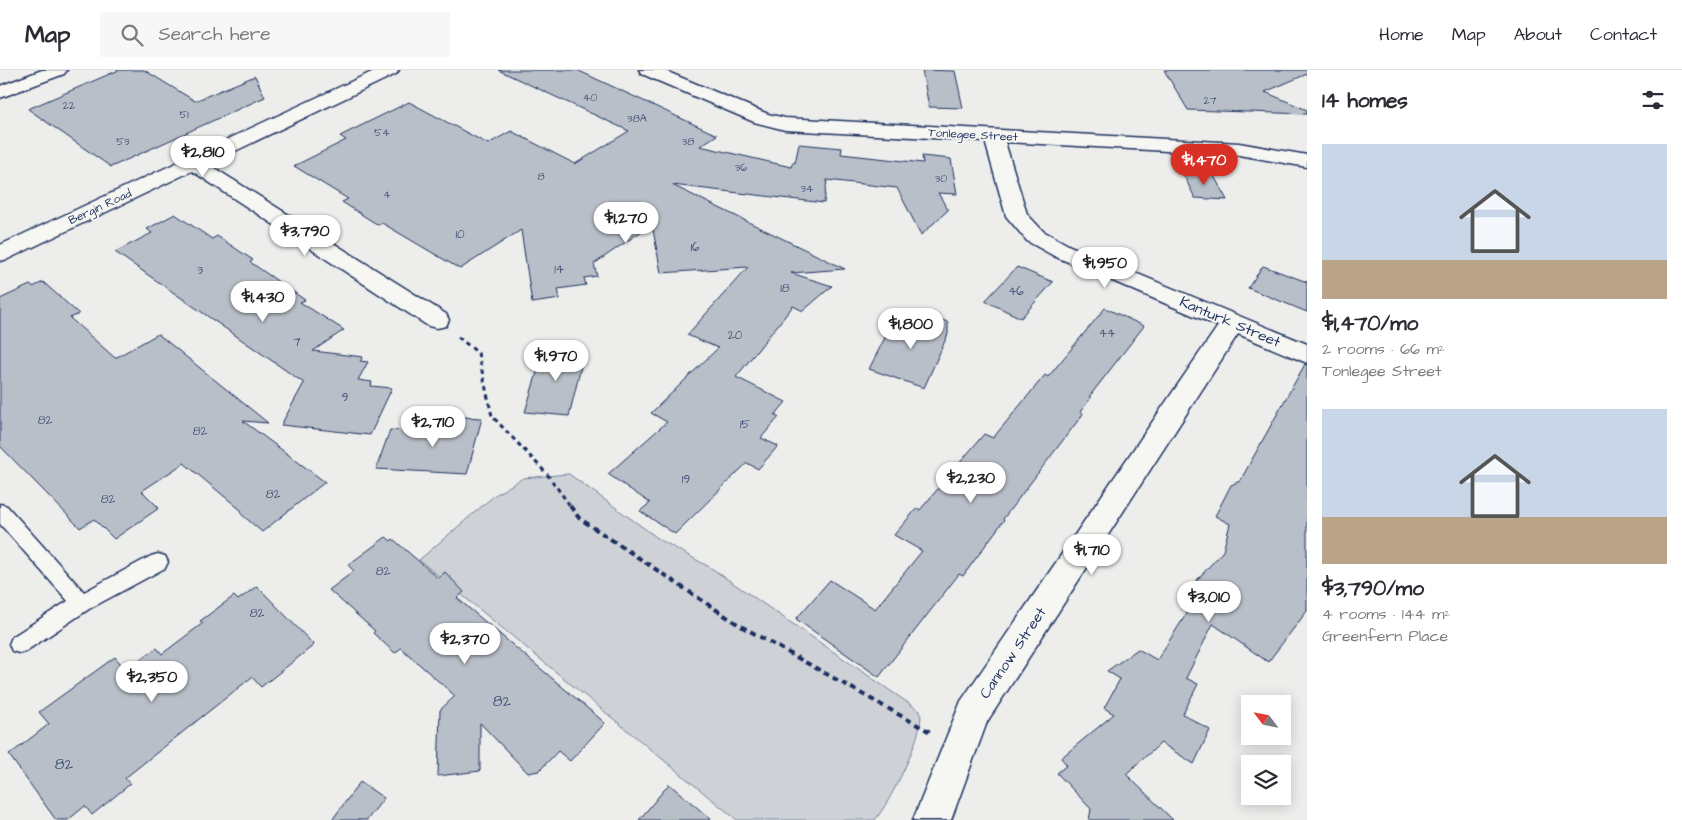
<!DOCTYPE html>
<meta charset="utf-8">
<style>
body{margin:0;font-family:"Architects Daughter",sans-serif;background:#f7f7f7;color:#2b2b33;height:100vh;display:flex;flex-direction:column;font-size:19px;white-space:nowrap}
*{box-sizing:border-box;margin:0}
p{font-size:16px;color:#7c7c81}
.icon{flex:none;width:28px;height:28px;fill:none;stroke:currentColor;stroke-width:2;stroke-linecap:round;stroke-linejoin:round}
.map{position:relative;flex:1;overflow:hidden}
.drawer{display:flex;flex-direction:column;background:#fff;width:375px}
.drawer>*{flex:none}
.needle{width:32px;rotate:302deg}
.buttons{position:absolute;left:1241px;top:625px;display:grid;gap:10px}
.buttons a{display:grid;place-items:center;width:50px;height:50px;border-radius:0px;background:#fff;box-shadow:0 2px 12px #0003;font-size:25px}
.price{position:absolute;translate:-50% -42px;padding:0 11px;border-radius:18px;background:#fff;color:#222;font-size:16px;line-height:32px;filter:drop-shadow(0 1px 2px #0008)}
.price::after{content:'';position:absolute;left:50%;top:30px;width:15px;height:11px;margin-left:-8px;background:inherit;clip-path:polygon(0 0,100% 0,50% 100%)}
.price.active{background:#d93025;color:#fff}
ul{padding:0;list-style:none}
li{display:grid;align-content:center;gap:10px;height:265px;padding:0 15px}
li span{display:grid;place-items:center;height:155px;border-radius:0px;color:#555}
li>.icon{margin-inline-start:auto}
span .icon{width:90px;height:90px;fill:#fffc;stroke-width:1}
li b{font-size:21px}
h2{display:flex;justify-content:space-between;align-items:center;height:60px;padding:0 15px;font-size:21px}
header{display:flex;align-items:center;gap:30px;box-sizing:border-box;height:70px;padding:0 25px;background:#fff;border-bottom:1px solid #e1e1e2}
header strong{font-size:24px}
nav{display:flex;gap:28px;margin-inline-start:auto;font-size:18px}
.search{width:350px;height:45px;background:#f7f7f7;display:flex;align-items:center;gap:12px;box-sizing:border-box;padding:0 18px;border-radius:0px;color:#7c7c81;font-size:19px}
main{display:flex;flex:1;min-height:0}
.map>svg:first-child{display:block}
.green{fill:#ced2d7;stroke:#74809a}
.building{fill:#b9bfc8;stroke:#1b2f5e}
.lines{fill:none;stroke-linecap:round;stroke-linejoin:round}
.lane-casing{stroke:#1b2f5e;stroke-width:3}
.street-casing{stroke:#1b2f5e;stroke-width:3}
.path-far1{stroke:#1b2f5e;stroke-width:3;stroke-dasharray:4.5 4;stroke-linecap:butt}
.path{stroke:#1b2f5e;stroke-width:4;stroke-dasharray:6 4.5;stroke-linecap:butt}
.lane{fill:#f6f6f2;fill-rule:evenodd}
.street{fill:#f6f6f2;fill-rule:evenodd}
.labels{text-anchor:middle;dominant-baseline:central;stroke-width:4;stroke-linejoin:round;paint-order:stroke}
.far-number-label{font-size:11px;fill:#425378}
.far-street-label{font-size:12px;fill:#1b2f5e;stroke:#f6f6f2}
.number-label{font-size:12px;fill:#425378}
.street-label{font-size:15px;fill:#1b2f5e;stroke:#f6f6f2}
.near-number-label{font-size:15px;fill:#425378}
</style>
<header>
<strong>Map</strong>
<div class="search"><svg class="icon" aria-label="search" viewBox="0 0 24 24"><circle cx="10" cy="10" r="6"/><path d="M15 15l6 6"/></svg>Search here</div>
<nav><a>Home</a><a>Map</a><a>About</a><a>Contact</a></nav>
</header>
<main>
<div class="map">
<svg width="1307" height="750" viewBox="0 0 1307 750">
<rect width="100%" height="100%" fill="#edeeec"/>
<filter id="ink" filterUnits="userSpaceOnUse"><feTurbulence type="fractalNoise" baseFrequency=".02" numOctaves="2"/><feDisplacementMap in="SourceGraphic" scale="10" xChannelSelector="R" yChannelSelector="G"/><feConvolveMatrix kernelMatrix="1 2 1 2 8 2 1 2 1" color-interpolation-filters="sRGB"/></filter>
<g filter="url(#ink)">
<!-- green -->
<path class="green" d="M 569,404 L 659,469 L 711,498 L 920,641 C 927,660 889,734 875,750 L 737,750 L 419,490 L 495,425 L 523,408 Z"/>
<!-- building -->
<path class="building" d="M 119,0 L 144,0 L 195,31 L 255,6 L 265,27 L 111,97 L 28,39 Z
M 498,0 L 577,0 L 717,65 L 700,76 L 791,97 L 793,92 L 795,93 L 799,74 L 842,78 L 841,84 L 923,93 L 922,86 L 951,89 L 957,124 L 938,123 L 948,140 L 921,165 L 897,118 L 827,110 L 824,133 L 672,115 L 845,199 L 791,203 L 832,216 L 803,241 L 793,236 L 736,307 L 786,332 L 775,345 L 779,347 L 761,368 L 778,376 L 758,399 L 747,393 L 675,464 L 640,441 L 650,433 L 608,404 L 667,352 L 651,343 L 718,278 L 687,265 L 748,197 L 661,203 L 652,154 L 594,194 L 597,206 L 584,208 L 586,215 L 558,219 L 560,229 L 532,233 L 521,160 L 460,199 L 382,153 L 378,155 L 342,132 L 348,129 L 294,96 L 346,70 L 340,66 L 409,32 L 488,74 L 511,61 L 575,94 L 629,61 Z
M 922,0 L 955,1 L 963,38 L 929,37 Z
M 1164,0 L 1307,0 L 1307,4 L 1265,22 L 1307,40 L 1307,44 L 1188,40 Z
M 1182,102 L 1213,104 L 1227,130 L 1195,128 Z
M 175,144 L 212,169 L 217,166 L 253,190 L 250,192 L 305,230 L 300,232 L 344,260 L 313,281 L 363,287 L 360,291 L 368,292 L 358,310 L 372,312 L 371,316 L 392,318 L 370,365 L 281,355 L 304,313 L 115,182 L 152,163 L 147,159 Z
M 1263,196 L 1307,212 L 1307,242 L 1248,218 Z
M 1017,197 L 1053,212 L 1021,248 L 985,231 Z
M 43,212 L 79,244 L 70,248 L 115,288 L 158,264 L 268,353 L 243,351 L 325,412 L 262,462 L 240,443 L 242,441 L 184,393 L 142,421 L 159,438 L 114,469 L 94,449 L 80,458 L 0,376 L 0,229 L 30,215 L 33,217 Z
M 1105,238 L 1144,256 L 1089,327 L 1091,328 L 1080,342 L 1083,344 L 1003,449 L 1004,450 L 963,506 L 959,504 L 879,607 L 796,549 L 830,510 L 875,539 L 922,481 L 894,465 L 917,438 L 920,440 L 984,364 L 993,368 L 1045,305 L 1048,307 Z
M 919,243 L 948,252 L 948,264 L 924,318 L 869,299 L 895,248 L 914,254 Z
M 545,276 L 585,280 L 569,346 L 525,342 Z
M 1305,294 L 1307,295 L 1307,541 L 1268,592 L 1213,554 L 1186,608 L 1198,614 L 1183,644 L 1210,660 L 1194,694 L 1161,673 L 1126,704 L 1173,750 L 1089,750 L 1091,739 L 1057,703 L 1067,695 L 1061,688 L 1114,644 L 1104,638 L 1120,609 L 1107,601 L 1138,579 L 1157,590 L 1192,535 L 1181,528 L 1223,481 L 1230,454 L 1215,446 L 1231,415 L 1240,411 Z
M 442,346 L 482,348 L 467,404 L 376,399 L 390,360 L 436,362 Z
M 386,467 L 391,471 L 393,469 L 438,508 L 445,502 L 464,522 L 457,528 L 605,653 L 570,691 L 558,681 L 539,701 L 528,703 L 480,653 L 480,701 L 438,706 L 440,640 L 455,626 L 401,578 L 395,583 L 373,563 L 375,561 L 329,520 L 354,501 L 348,495 Z
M 257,516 L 314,575 L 261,617 L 252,607 L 125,708 L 130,714 L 92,745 L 85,736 L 68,750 L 56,750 L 9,685 L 49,654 L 39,642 L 115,587 L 125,599 L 157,578 L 162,584 L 203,553 L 200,551 L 234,526 L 238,530 Z
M 360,712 L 384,728 L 367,750 L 332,750 Z
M 669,714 L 712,750 L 639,750 Z"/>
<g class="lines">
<defs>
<path id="lane" d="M 0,434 L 7,436 L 84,522 L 151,486 L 158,484 L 165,486 L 168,492 L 165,498 L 89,539 L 26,581 L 19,583 L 12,581 L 9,574 L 12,567 L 68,531 L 0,454 Z"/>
<path id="street" d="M 42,0 L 67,0 L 64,4 L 0,28 L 0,16 Z
M 376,0 L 399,0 L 396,4 L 208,94 L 446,244 L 449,250 L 446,256 L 437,258 L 428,256 L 192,101 L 8,189 L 0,191 L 0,175 Z
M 639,0 L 663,0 L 768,44 L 785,48 L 1239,73 L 1307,85 L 1307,97 L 1239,85 L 1005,72 L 1027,144 L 1043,161 L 1070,176 L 1307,274 L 1307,293 L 1238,264 L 987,652 L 951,750 L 913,750 L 961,631 L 1218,256 L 1054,186 L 1027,171 L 1006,146 L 985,71 L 785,60 L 754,52 L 642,4 Z"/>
</defs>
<!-- lane casing -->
<use href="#lane" class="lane-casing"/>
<!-- street casing -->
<use href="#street" class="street-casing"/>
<!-- path-far1 -->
<path class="path-far1" d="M 458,267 L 478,283 L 492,346 L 547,404 L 571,437"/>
<!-- path -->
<path class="path" d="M 570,436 L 579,448 L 739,555 L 930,662"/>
<!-- lane -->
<use href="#lane" class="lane"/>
<!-- street -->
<use href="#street" class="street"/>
</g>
</g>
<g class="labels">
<!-- far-number labels -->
<g class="far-number-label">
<text x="590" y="27">40</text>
<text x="1210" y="30">27</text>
<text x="69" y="35">22</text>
<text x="184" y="44">51</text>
<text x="637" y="48">38A</text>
<text x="382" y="62">54</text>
<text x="123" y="71">53</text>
<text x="688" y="71">38</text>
<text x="741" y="97">36</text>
<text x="541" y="106">8</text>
<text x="941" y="108">30</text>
<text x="807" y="118">34</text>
<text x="387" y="124">4</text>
</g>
<!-- far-street labels -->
<g class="far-street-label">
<text transform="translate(973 65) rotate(3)">Tonlegee Street</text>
<text transform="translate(100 137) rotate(-25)">Bergin Road</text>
</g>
<!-- number labels -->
<g class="number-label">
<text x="460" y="164">10</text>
<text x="695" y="177">16</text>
<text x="559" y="199">14</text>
<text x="200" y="200">3</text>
<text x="785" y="218">18</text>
<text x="1016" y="221">46</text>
<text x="1107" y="263">44</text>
<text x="735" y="265">20</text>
<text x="297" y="272">7</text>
<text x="345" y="327">9</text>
<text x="45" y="350">82</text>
<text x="745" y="354">15</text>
<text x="200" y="361">82</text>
<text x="686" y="409">19</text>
<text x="273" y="424">82</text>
<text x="108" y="429">82</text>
<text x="383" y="501">82</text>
<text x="257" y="543">82</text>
</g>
<!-- street labels -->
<g class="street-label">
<text transform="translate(1230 252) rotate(23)">Kanturk Street</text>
<text transform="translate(1013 583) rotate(-56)">Cannow Street</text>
</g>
<!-- near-number labels -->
<g class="near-number-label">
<text x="502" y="631">82</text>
<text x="64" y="694">82</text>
</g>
</g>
</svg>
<div class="buttons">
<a><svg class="needle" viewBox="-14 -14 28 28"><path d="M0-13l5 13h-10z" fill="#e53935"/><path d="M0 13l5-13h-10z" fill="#7c7c81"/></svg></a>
<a><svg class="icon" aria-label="layers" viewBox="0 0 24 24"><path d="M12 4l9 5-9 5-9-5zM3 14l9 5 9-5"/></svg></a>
</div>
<b class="price" style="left:203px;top:108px">$2,810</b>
<b class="price active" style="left:1204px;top:116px">$1,470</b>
<b class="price" style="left:626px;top:174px">$1,270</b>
<b class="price" style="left:305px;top:187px">$3,790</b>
<b class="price" style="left:1105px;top:219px">$1,950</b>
<b class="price" style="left:263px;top:253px">$1,430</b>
<b class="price" style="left:911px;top:280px">$1,800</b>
<b class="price" style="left:556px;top:312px">$1,970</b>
<b class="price" style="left:433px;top:378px">$2,710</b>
<b class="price" style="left:971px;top:434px">$2,230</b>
<b class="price" style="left:1092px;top:506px">$1,710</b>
<b class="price" style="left:1209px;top:553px">$3,010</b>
<b class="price" style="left:465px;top:595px">$2,370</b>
<b class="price" style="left:152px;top:633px">$2,350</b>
</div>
<section class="drawer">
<h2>14 homes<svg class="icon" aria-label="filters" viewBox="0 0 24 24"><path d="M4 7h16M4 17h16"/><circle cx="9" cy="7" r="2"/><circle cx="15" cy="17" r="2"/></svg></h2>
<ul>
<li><span style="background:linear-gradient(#c9d6e8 75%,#b9a48a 0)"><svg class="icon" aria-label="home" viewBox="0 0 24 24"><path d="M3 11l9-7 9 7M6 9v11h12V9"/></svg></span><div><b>$1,470/mo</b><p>2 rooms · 66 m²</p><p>Tonlegee Street</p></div></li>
<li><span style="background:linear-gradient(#c9d6e8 70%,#b9a48a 0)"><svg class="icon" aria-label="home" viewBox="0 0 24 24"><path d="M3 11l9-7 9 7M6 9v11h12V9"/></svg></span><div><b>$3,790/mo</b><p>4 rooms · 144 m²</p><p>Greenfern Place</p></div></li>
</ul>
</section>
</main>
